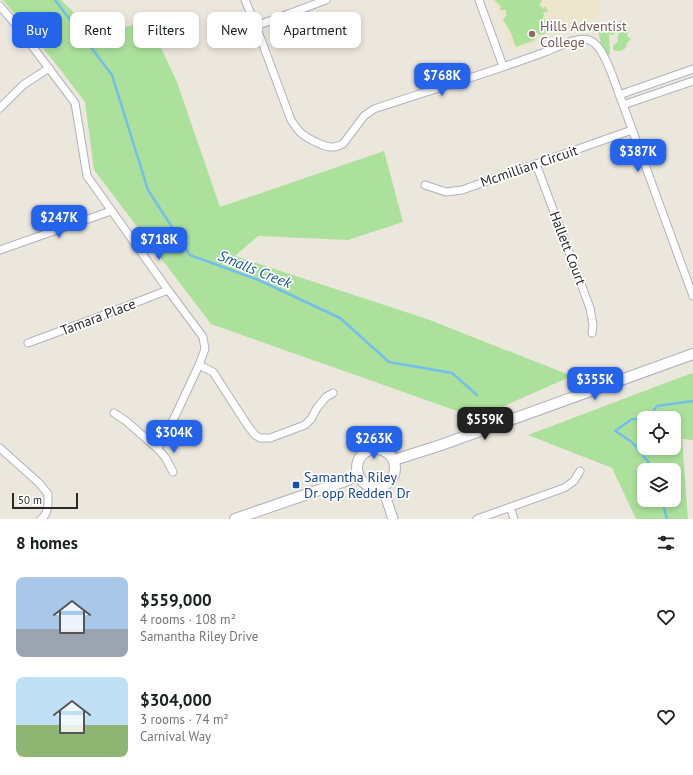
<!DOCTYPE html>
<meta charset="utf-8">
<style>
body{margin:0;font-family:"PT Sans",sans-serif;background:#f6f6f6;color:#202124;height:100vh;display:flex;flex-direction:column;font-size:15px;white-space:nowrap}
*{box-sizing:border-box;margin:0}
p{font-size:13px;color:#757577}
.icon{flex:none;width:22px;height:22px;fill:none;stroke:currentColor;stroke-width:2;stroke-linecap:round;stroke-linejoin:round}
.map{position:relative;height:519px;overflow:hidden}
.panel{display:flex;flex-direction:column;background:#fff;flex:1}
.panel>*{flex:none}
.hud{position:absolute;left:12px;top:12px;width:400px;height:36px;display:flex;gap:8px}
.controls{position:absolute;left:637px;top:411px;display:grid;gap:8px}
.controls a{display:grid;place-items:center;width:44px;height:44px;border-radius:8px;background:#fff;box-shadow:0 2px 6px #0003;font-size:20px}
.scale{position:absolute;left:12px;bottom:10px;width:66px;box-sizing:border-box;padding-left:4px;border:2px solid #2a2a2a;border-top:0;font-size:11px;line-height:14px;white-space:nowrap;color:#2a2a2a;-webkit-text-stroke:3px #fff;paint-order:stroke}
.price{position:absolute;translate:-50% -34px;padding:0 9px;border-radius:8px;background:#2563eb;color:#fff;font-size:13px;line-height:26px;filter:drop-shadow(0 1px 2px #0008)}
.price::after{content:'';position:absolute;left:50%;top:24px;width:12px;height:9px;margin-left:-6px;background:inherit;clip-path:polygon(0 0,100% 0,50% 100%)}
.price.on{background:#222;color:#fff}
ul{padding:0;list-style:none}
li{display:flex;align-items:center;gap:12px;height:100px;padding:0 16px}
li span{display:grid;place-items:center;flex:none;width:112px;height:80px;border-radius:8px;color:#555}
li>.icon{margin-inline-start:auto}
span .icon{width:48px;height:48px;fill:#fffc;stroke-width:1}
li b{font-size:17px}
h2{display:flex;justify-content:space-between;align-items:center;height:48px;padding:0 16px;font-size:17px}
.tag{padding:0 14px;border-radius:8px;background:#fff;box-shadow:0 2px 6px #0003;font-size:14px;line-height:36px}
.tag.on{background:#2563eb;color:#fff}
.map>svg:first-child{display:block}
.education{fill:#ede6cd}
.green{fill:#abe19b;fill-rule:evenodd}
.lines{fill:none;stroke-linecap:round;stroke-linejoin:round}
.stream{stroke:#73bfeb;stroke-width:2.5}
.minor-casing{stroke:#b0b1be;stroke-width:9}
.tertiary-casing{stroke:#b0b1be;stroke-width:11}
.secondary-casing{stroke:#b0b1be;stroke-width:12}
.minor{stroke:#fff;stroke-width:7}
.tertiary{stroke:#fff;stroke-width:9}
.secondary{stroke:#fff;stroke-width:10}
.education-dot{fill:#8d6e63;stroke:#fff;stroke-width:1.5}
.transit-dot{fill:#1a4fb4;stroke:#fff;stroke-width:1.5}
.labels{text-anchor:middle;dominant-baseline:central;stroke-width:3.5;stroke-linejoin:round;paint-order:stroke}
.education-label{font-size:14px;fill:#785e54;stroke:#fff;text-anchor:start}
.street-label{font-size:14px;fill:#2a2a2a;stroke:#fff}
.transit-label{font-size:14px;fill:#164399;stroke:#fff;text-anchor:start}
.water-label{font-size:15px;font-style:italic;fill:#115b98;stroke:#fff}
</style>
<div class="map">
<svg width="693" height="519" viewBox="0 0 693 519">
<rect width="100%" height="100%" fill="#ece7dd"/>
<!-- education -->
<path class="education" d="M 493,0 L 599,0 L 598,20 L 514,50 L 510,48 Z"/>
<!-- green -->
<path class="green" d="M 3,0 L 61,0 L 98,36 L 148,20 L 177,82 L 220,207 L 384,151 L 403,222 L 348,240 L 258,236 L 235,256 L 427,319 L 572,376 L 477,418 L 211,324 L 94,170 L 85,102 L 52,59 Z
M 494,0 L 542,0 L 542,1 L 539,5 L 542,7 L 542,9 L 544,7 L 546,7 L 548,12 L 543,12 L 544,15 L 543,18 L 546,21 L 545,23 L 546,26 L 546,30 L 547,31 C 543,38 537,34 532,30 L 535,40 L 516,47 L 510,31 L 503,20 L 506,16 L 506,10 L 500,10 L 501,6 Z
M 620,21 L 624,22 L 627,29 L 630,28 L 627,35 L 628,37 L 630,38 L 631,39 L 627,43 L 626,48 C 621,51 619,52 613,50 L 613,46 L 618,41 L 617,37 L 619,35 L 617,32 L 613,35 L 609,34 L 610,54 L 609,55 L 606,56 L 603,53 L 598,31 L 605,27 L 607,29 L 610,28 L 609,26 Z
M 692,373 L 693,374 L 693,440 L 682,439 L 688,519 L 636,519 L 612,468 L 528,435 ZM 644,418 L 674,418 L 674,448 L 644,448 ZM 644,470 L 674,470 L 674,500 L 644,500 Z"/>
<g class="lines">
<!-- stream -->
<path class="stream" d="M 55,0 L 112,75 L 148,190 L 190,255 L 261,281 L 340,318 L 389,362 L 452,373 L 477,395
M 648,418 L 657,406 L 693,401
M 644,419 L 632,419 L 615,431 L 632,442 L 650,464 L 652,470
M 662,500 L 667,519"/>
<defs>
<path id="minor" d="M 245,0 L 256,26 L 291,120 C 294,125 297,129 301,133 C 307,138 325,148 333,147 C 337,147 340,145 343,144 L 364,116 L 374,109 C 431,90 489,73 545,52 C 556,48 577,36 589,40 C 600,44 605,59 610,69 L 693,296
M 479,0 L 503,66
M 0,6 L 17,26 L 75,103 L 87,176 L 168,290 L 203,337 L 205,349 L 199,365 L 178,410 L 162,442 L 157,448
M 256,26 L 326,0
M 619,95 L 693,69
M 623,105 L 693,81
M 0,108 L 23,85 L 49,68
M 536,164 L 590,308 L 593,325 L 592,333
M 425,185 L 446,192 L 462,190 L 632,130
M 0,250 L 111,211
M 28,343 L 101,316 L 168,290
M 199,365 L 213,372 L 248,426 L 255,435 L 260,438 L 270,438 L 305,425 L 311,419 L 317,408 L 326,397 L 333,393
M 114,413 L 126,421 L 157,448 L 165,457 L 173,472
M 0,448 L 39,483 L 48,494 C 48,503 49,514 41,519
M 510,507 L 514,519
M 477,519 L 564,488 L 574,481 L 580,471"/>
<path id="tertiary" d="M 382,486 L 393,519"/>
<path id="secondary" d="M357 468a19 19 0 1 1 38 0a19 19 0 1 1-38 0Z
M 394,460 L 441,445 L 693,354
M 235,519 L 348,480 L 358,473"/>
</defs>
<!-- minor casing -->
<use href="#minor" class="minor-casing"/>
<!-- tertiary casing -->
<use href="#tertiary" class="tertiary-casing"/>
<!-- secondary casing -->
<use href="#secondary" class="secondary-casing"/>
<!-- minor -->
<use href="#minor" class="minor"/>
<!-- tertiary -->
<use href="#tertiary" class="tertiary"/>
<!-- secondary -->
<use href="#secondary" class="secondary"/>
</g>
<!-- markers -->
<circle class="education-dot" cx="532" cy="34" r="4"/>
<rect class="transit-dot" x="292" y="481" width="8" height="8" rx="2"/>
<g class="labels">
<!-- education labels -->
<g class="education-label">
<text x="540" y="26">Hills Adventist<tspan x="540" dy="16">College</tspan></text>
</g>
<!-- street labels -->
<g class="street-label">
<text transform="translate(529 166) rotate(-19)">Mcmillian Circuit</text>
<text transform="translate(568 248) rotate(69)">Hallett Court</text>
<text transform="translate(98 317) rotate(-21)">Tamara Place</text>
</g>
<!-- transit labels -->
<g class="transit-label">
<text x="304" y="477">Samantha Riley<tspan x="304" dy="16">Dr opp Redden Dr</tspan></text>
</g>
<!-- water labels -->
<g class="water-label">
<text transform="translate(255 269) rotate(22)">Smalls Creek</text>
</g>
</g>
</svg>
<div class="controls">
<a><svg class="icon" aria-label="locate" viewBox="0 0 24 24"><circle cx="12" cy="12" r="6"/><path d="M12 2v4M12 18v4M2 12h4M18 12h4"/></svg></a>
<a><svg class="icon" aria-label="layers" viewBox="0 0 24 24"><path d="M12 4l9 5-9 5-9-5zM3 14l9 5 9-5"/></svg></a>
</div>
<div class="scale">50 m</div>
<b class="price" style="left:442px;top:97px">$768K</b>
<b class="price" style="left:638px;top:173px">$387K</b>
<b class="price" style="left:59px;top:239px">$247K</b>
<b class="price" style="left:159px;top:261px">$718K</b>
<b class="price" style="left:595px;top:401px">$355K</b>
<b class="price on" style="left:485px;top:441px">$559K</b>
<b class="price" style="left:174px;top:454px">$304K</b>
<b class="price" style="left:374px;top:460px">$263K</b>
<div class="hud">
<a class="tag on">Buy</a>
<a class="tag">Rent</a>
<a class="tag">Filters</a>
<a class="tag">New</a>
<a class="tag">Apartment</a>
</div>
</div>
<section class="panel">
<h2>8 homes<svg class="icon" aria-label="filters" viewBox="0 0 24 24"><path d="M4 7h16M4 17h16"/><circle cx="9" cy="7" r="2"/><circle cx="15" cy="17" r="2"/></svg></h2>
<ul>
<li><span style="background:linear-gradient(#a9c7e8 65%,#9aa5b1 0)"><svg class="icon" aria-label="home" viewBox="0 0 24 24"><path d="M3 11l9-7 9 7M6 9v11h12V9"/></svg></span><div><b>$559,000</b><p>4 rooms · 108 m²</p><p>Samantha Riley Drive</p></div><svg class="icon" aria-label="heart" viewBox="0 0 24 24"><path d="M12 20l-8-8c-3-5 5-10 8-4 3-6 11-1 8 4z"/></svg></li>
<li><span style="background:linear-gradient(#bfe0f5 60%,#8fb573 0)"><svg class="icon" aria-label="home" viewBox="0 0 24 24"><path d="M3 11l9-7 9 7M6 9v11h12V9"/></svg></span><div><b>$304,000</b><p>3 rooms · 74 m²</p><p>Carnival Way</p></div><svg class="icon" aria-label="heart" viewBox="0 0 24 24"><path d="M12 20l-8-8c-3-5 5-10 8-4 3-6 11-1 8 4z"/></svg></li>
</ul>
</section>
